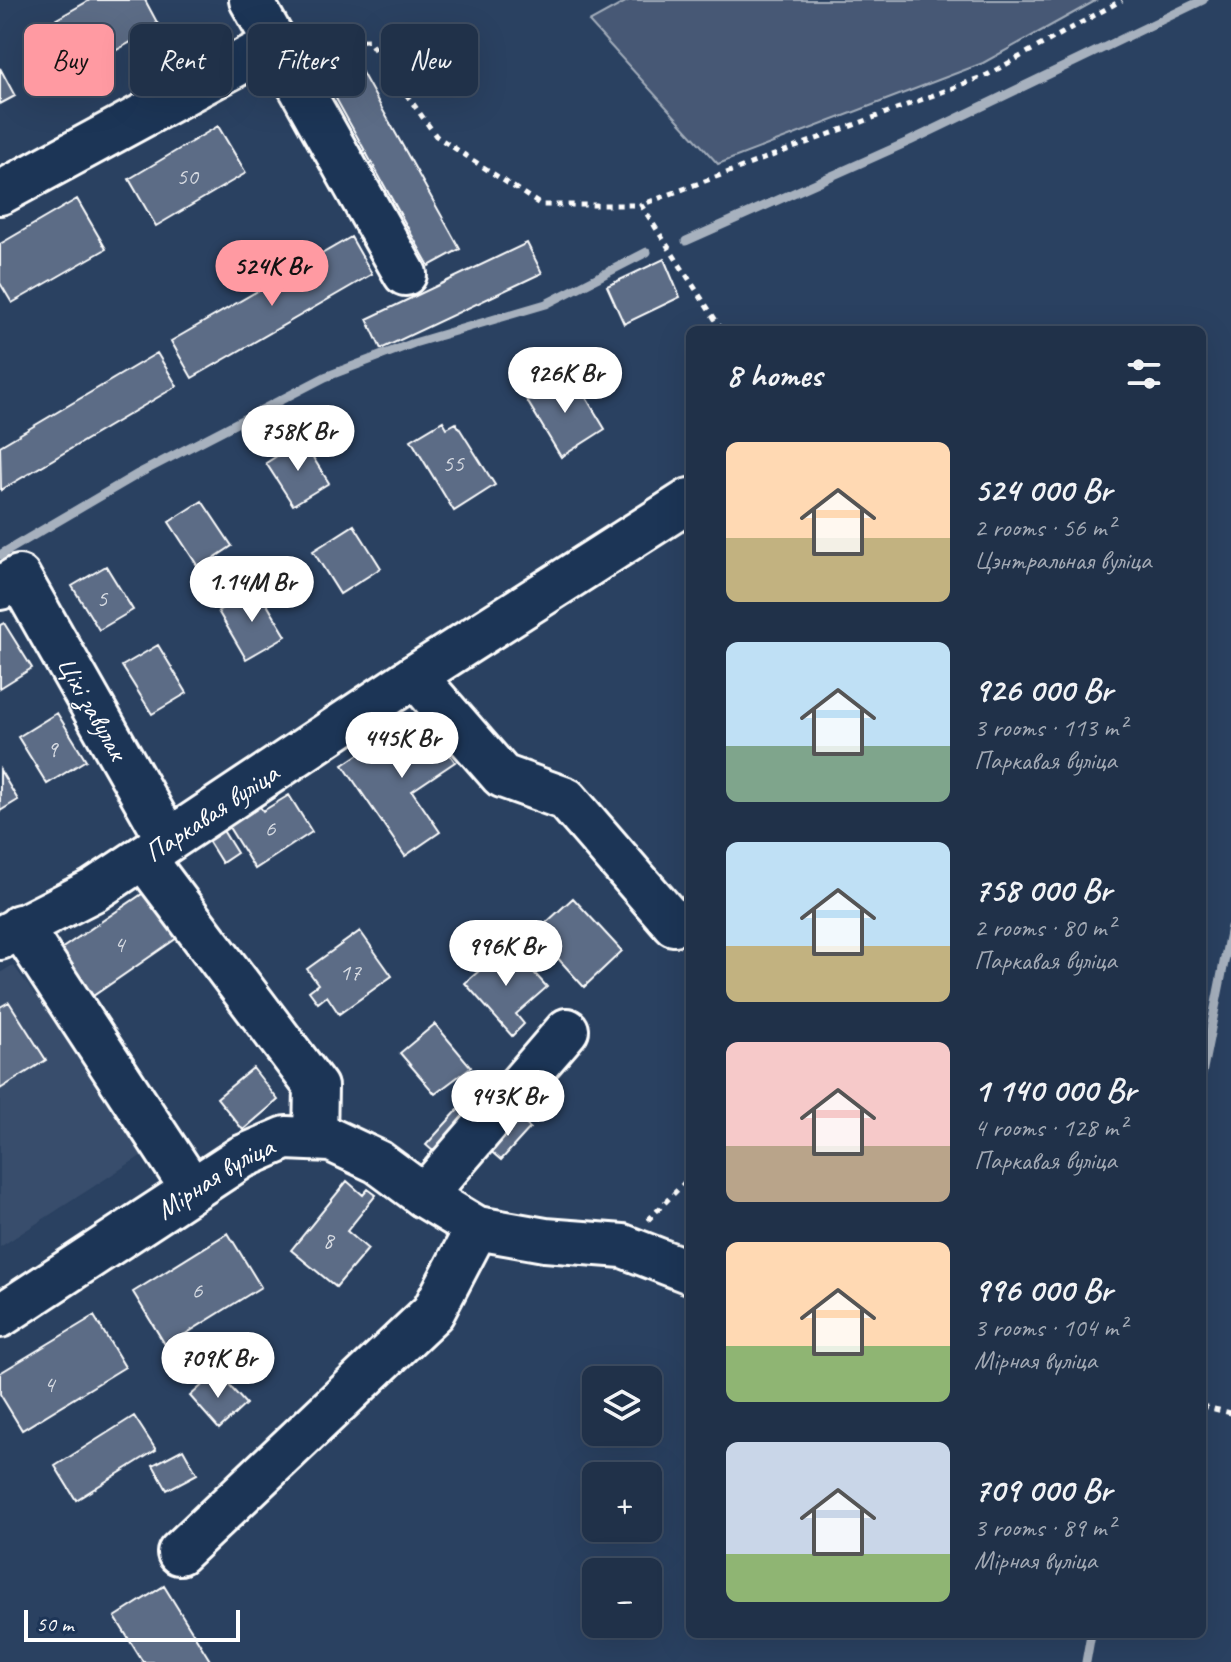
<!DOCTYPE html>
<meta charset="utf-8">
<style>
body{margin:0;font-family:Caveat,sans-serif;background:#2d3d53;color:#f1f3f6;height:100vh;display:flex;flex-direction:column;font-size:30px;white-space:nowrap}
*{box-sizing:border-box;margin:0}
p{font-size:26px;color:#a2a9b4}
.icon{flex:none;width:44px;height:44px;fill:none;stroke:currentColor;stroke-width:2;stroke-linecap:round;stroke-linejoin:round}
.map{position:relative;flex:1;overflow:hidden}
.sheet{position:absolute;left:686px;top:326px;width:520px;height:1312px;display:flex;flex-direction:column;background:#203149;border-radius:12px;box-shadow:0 8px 32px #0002,0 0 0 2px #3d4c61}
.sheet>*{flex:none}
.banner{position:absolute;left:24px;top:24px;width:542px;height:72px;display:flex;gap:16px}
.buttons{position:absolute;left:582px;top:1366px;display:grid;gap:16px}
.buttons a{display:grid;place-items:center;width:80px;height:80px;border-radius:12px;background:#203149;box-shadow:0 8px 32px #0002,0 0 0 2px #3d4c61;font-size:40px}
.scale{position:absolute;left:24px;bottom:20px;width:216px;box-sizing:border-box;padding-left:8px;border:4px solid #fff;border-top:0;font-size:22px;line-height:28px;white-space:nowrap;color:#fff;-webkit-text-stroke:6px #1d3557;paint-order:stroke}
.price{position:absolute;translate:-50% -68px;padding:0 18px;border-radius:28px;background:#fff;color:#222;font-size:26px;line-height:52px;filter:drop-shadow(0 2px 4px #0008)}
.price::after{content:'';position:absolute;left:50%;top:48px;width:24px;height:18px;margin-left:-12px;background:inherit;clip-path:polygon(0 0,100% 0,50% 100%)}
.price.current{background:#ff9aa2;color:#111}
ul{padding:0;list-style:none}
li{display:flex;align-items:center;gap:24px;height:200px;padding:0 40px}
li span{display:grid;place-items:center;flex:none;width:224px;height:160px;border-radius:12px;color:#555}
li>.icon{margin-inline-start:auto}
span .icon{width:96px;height:96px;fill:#fffc;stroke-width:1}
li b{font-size:34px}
h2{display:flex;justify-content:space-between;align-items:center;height:96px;padding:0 40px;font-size:34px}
.tag{padding:0 28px;border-radius:12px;background:#203149;box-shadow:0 8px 32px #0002,0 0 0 2px #3d4c61;font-size:28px;line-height:72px}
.tag.current{background:#ff9aa2;color:#111}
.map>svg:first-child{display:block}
.built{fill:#394e6c}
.green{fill:#465975;stroke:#a2acba;stroke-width:2}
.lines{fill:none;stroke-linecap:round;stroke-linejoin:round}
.stream{stroke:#a7b1be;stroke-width:9}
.building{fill:#5b6c86;stroke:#fff;stroke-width:2}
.minor-casing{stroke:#fff;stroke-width:48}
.path{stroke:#fff;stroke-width:5;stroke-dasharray:6 6;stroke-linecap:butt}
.minor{stroke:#1d3557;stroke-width:42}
.labels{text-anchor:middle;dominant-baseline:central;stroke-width:7;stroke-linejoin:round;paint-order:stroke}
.number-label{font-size:24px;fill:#d6dae1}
.street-label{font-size:28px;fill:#fff;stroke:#1d3557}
</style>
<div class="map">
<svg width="1231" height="1662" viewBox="0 0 1231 1662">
<rect width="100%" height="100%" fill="#2a4161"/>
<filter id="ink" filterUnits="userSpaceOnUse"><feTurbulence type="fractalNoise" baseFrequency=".0125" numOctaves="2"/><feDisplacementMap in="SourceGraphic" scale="16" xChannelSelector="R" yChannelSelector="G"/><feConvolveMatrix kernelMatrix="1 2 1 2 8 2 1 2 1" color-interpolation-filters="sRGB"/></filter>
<g filter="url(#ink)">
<!-- built -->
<path class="built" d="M 13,965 L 150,1150 L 0,1247 L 0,973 Z"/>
<!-- green -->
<path class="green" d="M 629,0 L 1097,0 L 983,63 L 718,164 L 589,22 Z"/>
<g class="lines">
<!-- stream -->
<path class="stream" d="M 686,241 L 910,141 L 1203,0
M 0,555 L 138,474 L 325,377 L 414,343 L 546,304 L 647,252
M 1202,1074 L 1231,927
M 1086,1662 L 1091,1634"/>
</g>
<!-- building -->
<path class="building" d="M 90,0 L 145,0 L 159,26 L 60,82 L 32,33 Z
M 350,51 L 460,249 L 429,266 L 319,68 Z
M 0,68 L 15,96 L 0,104 Z
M 218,126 L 246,173 L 156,226 L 129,179 Z
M 77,199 L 106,249 L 12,303 L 0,283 L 0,244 Z
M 351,237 L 372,274 L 192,378 L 171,341 Z
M 527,243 L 542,273 L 381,349 L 367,319 Z
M 664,259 L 680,297 L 624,324 L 607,286 Z
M 157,353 L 177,386 L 1,490 L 0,446 Z
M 573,376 L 605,429 L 561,457 L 523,394 L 537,386 L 542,395 Z
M 443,421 L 447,428 L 456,423 L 495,485 L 454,511 L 411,440 Z
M 302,440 L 329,483 L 293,505 L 266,463 Z
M 202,501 L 232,546 L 199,568 L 169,522 Z
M 354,525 L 381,568 L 340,594 L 313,551 Z
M 106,566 L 133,610 L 99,630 L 72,586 Z
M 257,588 L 286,636 L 246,659 L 218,611 Z
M 4,623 L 32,668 L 0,688 L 0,625 Z
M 158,645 L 187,693 L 152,714 L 122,666 Z
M 57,713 L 86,760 L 47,784 L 18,737 Z
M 421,713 L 455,762 L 412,791 L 440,832 L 405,856 L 343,765 Z
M 0,770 L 18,800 L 0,811 Z
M 289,795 L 312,832 L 255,869 L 227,824 L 258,804 L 263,811 Z
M 219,824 L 237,853 L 222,863 L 204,834 Z
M 145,892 L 177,938 L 93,996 L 61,949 Z
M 573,898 L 622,951 L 584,987 L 535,933 Z
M 360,931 L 392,976 L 339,1014 L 327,996 L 318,1003 L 309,991 L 318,984 L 307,969 Z
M 509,945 L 547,987 L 516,1014 L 524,1024 L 512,1036 L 465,983 Z
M 9,1002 L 46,1060 L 0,1089 L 0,1007 Z
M 435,1024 L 471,1067 L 435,1094 L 400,1053 Z
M 253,1068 L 278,1100 L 243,1130 L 217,1098 Z
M 468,1099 L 483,1113 L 442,1159 L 426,1145 Z
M 516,1116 L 530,1128 L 501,1160 L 487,1148 Z
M 347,1181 L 363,1195 L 368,1189 L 376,1195 L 347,1231 L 368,1249 L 336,1287 L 291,1250 Z
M 228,1233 L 261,1287 L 166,1346 L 133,1292 Z
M 94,1316 L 125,1367 L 22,1430 L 0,1394 L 0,1373 Z
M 217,1372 L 246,1404 L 219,1429 L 190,1396 Z
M 134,1416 L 156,1450 L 76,1500 L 55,1466 Z
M 183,1449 L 197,1474 L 167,1490 L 153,1465 Z
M 164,1586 L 211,1662 L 143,1662 L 115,1617 Z"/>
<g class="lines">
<defs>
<g id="minor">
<path d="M 251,0 L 405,274"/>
<path d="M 0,193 L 273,45"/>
<path id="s1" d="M 0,588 L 19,577 L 168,840"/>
<path d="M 415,676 L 502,776 L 566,799 L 674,924"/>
<path d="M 147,855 L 156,874 L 316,1087 L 315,1136"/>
<path d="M 20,926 L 192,1189"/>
<path id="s2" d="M 0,938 L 94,890 L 415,676 L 690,500"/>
<path d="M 424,1196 L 567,1030"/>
<path id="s3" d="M 0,1316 L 242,1157 L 286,1138 L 331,1140 L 378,1162 L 424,1196 L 477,1228 L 545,1240 L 623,1246 L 690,1272"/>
<path d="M 179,1553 L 433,1312 L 477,1228"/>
</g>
</defs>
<!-- minor casing -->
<use href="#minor" class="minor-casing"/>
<!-- path -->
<path class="path" d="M 314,43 L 368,40 L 436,136 L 541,205 L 641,205
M 722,330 L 641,205 L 987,75 L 1122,0
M 648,1220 L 690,1177
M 1202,1406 L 1231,1413"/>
<!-- minor -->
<use href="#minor" class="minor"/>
</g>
</g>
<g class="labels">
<!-- number labels -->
<g class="number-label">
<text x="187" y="176">50</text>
<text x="453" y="463">55</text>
<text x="102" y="598">5</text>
<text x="52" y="749">9</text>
<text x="270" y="828">6</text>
<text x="119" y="944">4</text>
<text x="350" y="972">17</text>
<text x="328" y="1240">8</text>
<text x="197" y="1290">6</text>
<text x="49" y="1384">4</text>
</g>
<!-- street labels -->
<g class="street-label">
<text stroke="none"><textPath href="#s1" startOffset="172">Ціхі завулак</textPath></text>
<text stroke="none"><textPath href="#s2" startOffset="246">Паркавая вуліца</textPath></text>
<text stroke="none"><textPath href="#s3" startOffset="256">Мірная вуліца</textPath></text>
</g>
</g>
</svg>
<div class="buttons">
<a><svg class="icon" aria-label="layers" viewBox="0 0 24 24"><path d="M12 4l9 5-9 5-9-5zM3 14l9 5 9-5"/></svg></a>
<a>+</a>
<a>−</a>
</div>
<div class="scale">50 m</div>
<b class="price current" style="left:272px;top:308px">524K Br</b>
<b class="price" style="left:565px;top:415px">926K Br</b>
<b class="price" style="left:298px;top:473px">758K Br</b>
<b class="price" style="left:252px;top:624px">1.14M Br</b>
<b class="price" style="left:402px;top:780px">445K Br</b>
<b class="price" style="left:506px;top:988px">996K Br</b>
<b class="price" style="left:508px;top:1138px">943K Br</b>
<b class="price" style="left:218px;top:1400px">709K Br</b>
<div class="banner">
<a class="tag current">Buy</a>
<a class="tag">Rent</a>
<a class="tag">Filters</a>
<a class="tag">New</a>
</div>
<section class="sheet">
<h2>8 homes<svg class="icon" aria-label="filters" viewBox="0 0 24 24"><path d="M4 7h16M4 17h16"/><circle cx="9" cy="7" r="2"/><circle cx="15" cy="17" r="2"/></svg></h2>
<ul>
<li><span style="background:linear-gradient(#ffd9b3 60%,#c2b280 0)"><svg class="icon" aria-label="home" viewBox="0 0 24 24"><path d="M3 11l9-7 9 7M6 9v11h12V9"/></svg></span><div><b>524 000 Br</b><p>2 rooms · 56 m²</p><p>Цэнтральная вуліца</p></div></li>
<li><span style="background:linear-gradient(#bfe0f5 65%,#7fa58c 0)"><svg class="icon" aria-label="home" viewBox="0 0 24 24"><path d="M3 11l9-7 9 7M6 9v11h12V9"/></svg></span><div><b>926 000 Br</b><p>3 rooms · 113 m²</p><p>Паркавая вуліца</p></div></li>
<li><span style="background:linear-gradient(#bfe0f5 65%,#c2b280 0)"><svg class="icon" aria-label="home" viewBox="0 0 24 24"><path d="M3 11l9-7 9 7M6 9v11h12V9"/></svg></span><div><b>758 000 Br</b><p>2 rooms · 80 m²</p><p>Паркавая вуліца</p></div></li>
<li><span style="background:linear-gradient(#f6c9c9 65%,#b9a48a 0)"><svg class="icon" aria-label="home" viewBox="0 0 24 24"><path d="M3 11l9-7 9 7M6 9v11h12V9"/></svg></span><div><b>1 140 000 Br</b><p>4 rooms · 128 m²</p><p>Паркавая вуліца</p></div></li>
<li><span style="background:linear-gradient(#ffd9b3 65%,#8fb573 0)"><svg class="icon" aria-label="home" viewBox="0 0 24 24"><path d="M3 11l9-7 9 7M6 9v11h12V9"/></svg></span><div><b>996 000 Br</b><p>3 rooms · 104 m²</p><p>Мірная вуліца</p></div></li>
<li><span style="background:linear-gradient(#c9d6e8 70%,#8fb573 0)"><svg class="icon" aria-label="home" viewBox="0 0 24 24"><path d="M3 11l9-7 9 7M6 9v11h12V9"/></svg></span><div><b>709 000 Br</b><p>3 rooms · 89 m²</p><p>Мірная вуліца</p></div></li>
</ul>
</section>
</div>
